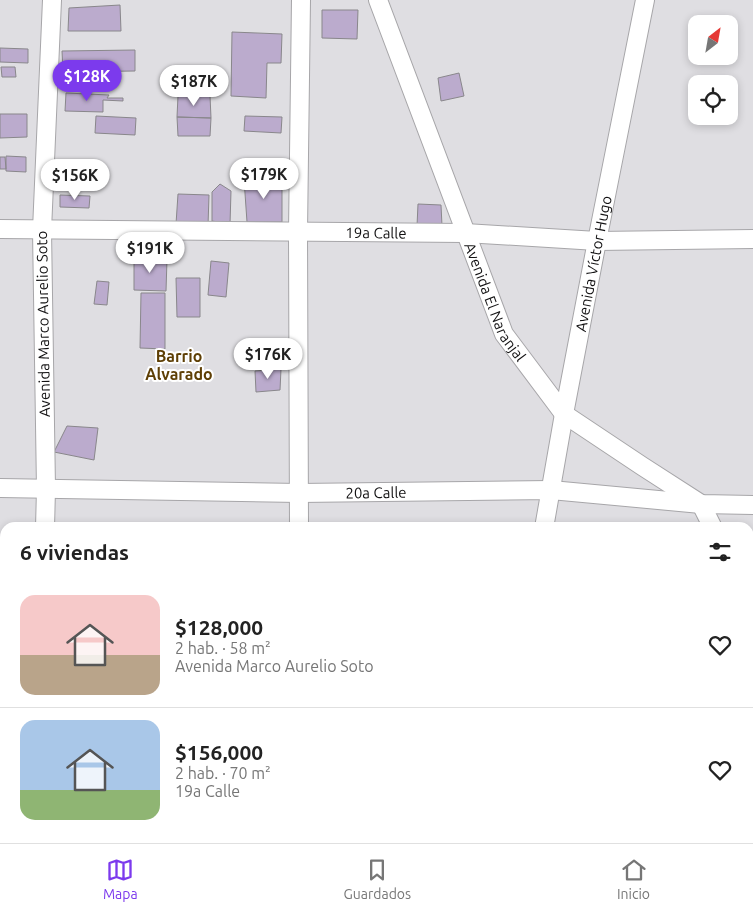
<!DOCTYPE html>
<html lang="es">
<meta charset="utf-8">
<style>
body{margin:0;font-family:Ubuntu,sans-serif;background:#f6f6f6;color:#222;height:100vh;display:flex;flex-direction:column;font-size:19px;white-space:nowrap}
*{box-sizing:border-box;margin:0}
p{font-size:16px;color:#767676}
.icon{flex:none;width:28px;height:28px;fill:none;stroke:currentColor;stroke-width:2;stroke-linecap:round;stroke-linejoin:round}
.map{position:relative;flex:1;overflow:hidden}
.panel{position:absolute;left:0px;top:522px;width:754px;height:321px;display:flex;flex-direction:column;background:#fff;border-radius:15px 15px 0 0;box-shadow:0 2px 8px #0003}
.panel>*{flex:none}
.needle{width:32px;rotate:31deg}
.controls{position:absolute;left:688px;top:15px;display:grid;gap:10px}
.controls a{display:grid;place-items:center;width:50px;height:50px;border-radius:10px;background:#fff;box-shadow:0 2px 8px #0003;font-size:25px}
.price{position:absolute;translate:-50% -42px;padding:0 11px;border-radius:18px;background:#fff;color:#222;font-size:16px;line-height:32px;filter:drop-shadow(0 1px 2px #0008)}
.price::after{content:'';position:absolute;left:50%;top:30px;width:15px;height:11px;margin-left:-8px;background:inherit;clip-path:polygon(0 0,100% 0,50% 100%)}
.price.current{background:#7c3aed;color:#fff}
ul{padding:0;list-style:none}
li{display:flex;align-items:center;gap:15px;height:125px;padding:0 20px}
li+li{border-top:1px solid #e0e0e0}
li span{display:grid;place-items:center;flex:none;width:140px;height:100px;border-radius:15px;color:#555}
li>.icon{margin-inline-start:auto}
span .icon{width:60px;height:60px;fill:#fffc;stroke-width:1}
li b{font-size:21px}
h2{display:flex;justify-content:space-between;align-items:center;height:60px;padding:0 20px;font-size:21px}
.menu{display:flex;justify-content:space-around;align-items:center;height:70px;border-top:1px solid #e0e0e0;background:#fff;font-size:14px;color:#767676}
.menu a{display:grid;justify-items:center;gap:2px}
.menu .current{color:#7c3aed}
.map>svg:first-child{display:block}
.green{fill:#aebe9d}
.building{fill:#bbabcd;stroke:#89878b}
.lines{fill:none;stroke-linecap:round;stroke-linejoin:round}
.minor-casing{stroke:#a7a6a9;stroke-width:20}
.minor{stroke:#fff;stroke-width:18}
.labels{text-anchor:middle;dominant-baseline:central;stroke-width:4;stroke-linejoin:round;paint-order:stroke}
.street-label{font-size:15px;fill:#121112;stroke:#fff}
.neighbourhood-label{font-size:16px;font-weight:bold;fill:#5e3f05;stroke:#fff}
</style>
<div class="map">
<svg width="753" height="843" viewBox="0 0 753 843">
<rect width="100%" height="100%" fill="#dfdee2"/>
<!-- green -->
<path class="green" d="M 42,839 L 166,839 L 177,843 L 40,843 Z"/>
<!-- building -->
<path class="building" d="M 120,5 L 121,31 L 68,31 L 69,8 Z
M 322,10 L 358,10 L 357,39 L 322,38 Z
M 232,32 L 282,34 L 281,63 L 267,63 L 266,98 L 231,96 Z
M 0,48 L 28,49 L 28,63 L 0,62 Z
M 135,50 L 135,71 L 63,72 L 62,51 Z
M 1,67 L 15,67 L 16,77 L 2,77 Z
M 459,73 L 464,96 L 441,101 L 438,78 Z
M 66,93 L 109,95 L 107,98 L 123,98 L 123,101 L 103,100 L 103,112 L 65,111 Z
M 178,96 L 210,96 L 211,118 L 177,117 Z
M 0,114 L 27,114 L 27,137 L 0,138 Z
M 96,116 L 136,118 L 135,135 L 95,133 Z
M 245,116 L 282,117 L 281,133 L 244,131 Z
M 177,117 L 211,118 L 210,136 L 178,136 Z
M 6,156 L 26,157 L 26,172 L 6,171 Z
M 0,157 L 5,157 L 6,169 L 0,169 Z
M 244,179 L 282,179 L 282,222 L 247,222 Z
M 220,184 L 231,191 L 230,224 L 212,221 L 212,192 Z
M 178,194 L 209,195 L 208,226 L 176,224 Z
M 60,195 L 90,196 L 89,208 L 60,207 Z
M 418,204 L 441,205 L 442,226 L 417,226 Z
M 134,258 L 167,259 L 166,291 L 134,290 Z
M 211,261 L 229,263 L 226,297 L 208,295 Z
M 176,278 L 200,278 L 200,317 L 177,317 Z
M 97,281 L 109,282 L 107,305 L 94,304 Z
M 141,293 L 165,293 L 165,349 L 140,348 Z
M 281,369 L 280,390 L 256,392 L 255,371 Z
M 67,426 L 98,428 L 94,460 L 54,452 Z
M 613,839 L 639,839 L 648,843 L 611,843 Z
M 678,839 L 706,839 L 704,843 L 677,843 Z"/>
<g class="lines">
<defs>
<g id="minor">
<path id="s1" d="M 378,0 L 504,334 L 564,414 L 642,466 L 701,504 L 713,528"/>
<path id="s2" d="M 0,229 L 465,233 L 597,241 L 753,239"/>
<path id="s3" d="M 0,488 L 299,493 L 551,490 L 701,504 L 753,505"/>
<path d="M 45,528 L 46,489 L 42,230 L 52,0"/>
<path d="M 299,528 L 298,232 L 301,0"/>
<path id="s4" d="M 544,528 L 564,414 L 597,241 L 645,0"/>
<path d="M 749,588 L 753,595"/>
<path d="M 0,746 L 5,746"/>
<path d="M 749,761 L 753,762"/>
<path d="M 0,773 L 5,775"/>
<path d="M 749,796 L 753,788"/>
<path d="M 196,839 L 209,843"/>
<path d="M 25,843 L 27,839"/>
<path d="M 294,843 L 294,839"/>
<path d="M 493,843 L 493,839"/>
<path d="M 723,843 L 726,839"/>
</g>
</defs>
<!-- minor casing -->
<use href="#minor" class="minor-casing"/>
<!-- minor -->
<use href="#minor" class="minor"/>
</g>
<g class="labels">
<!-- street labels -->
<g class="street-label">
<text stroke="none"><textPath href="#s2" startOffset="376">19a Calle</textPath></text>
<text stroke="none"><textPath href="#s4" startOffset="269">Avenida Víctor Hugo</textPath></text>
<text stroke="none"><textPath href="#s1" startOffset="324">Avenida El Naranjal</textPath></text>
<text transform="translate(43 324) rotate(-91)">Avenida Marco Aurelio Soto</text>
<text stroke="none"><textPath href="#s3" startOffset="376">20a Calle</textPath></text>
</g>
<!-- neighbourhood labels -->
<g class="neighbourhood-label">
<text x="179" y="356">Barrio<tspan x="179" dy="18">Alvarado</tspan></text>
</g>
</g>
</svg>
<div class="controls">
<a><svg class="needle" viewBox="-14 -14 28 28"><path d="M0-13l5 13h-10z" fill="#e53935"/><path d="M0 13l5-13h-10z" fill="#767676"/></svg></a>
<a><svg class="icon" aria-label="locate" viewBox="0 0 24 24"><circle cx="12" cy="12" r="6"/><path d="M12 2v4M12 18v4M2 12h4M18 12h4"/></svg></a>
</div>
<b class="price current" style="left:87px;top:102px">$128K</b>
<b class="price" style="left:194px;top:107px">$187K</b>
<b class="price" style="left:264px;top:200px">$179K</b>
<b class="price" style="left:75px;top:201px">$156K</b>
<b class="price" style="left:150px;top:274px">$191K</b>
<b class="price" style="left:268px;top:380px">$176K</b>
<section class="panel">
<h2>6 viviendas<svg class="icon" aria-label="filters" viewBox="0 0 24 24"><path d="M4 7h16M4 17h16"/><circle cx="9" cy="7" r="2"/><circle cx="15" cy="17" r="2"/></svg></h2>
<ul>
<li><span style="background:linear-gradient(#f6c9c9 60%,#b9a48a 0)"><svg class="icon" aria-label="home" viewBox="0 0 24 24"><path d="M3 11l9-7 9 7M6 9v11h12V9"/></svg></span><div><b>$128,000</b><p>2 hab. · 58 m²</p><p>Avenida Marco Aurelio Soto</p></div><svg class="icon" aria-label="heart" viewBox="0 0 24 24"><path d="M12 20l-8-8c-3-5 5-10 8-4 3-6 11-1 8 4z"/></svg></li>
<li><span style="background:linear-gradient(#a9c7e8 70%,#8fb573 0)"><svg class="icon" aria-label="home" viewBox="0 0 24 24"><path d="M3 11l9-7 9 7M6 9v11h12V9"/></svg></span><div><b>$156,000</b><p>2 hab. · 70 m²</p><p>19a Calle</p></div><svg class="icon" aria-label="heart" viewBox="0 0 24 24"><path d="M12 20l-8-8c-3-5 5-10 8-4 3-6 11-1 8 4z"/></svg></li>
</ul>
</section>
</div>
<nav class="menu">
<a class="current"><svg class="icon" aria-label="map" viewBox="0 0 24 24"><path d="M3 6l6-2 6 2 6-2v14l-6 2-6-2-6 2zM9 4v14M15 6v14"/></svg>Mapa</a>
<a><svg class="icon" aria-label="saved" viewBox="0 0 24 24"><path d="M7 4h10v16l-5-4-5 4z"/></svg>Guardados</a>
<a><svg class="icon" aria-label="home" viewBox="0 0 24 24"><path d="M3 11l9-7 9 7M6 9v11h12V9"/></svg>Inicio</a>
</nav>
